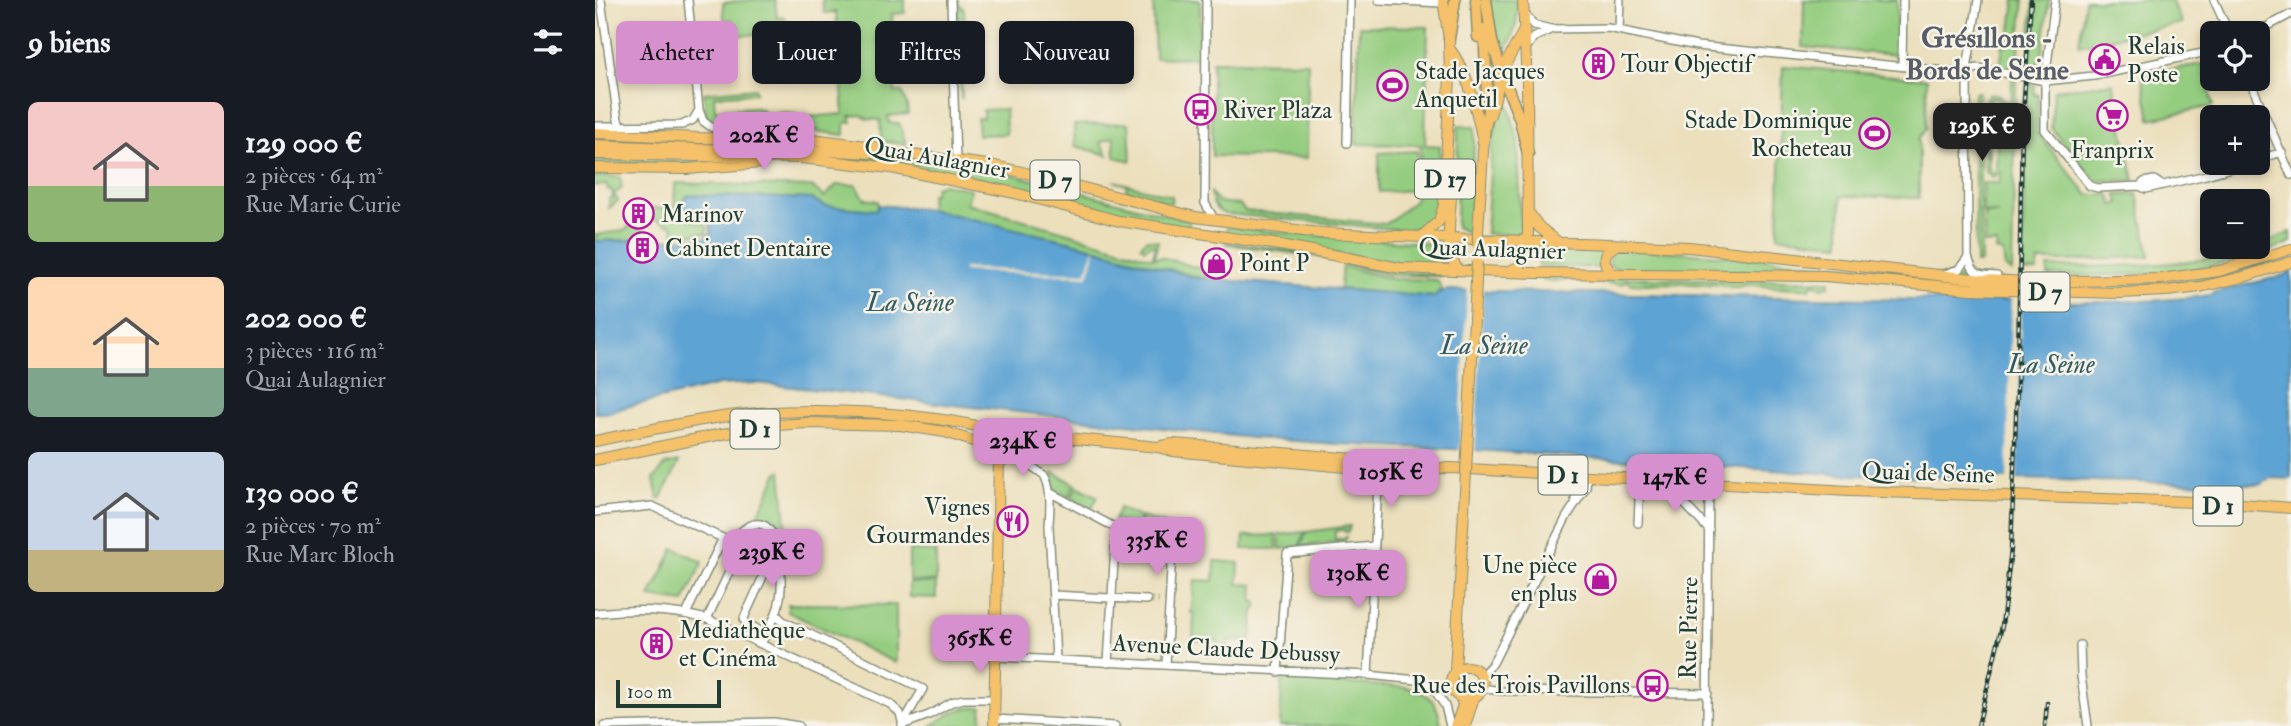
<!DOCTYPE html>
<html lang="fr">
<meta charset="utf-8">
<style>
body{margin:0;font-family:"IM FELL Double Pica",serif;background:#20242c;color:#f1f3f6;height:100vh;display:flex;flex-direction:column;font-size:26px;white-space:nowrap}
*{box-sizing:border-box;margin:0}
p{font-size:23px;color:#9ea1a6}
.icon{flex:none;width:38px;height:38px;fill:none;stroke:currentColor;stroke-width:2;stroke-linecap:round;stroke-linejoin:round}
.map{position:relative;flex:1;overflow:hidden}
.side{display:flex;flex-direction:column;background:#171b24;width:595px}
.side>*{flex:none}
.top-card{position:absolute;left:21px;top:21px;width:665px;height:63px;display:flex;gap:14px}
.fabs{position:absolute;left:1605px;top:21px;display:grid;gap:14px}
.fabs a{display:grid;place-items:center;width:70px;height:70px;border-radius:10px;background:#171b24;box-shadow:0 4px 10px #0003;font-size:35px}
.scale{position:absolute;left:21px;bottom:18px;width:105px;box-sizing:border-box;padding-left:7px;border:4px solid #1f3d34;border-top:0;font-size:19px;line-height:24px;white-space:nowrap;color:#1f3d34;-webkit-text-stroke:5px #f7f3e8;paint-order:stroke}
.price{position:absolute;translate:-50% -60px;padding:0 16px;border-radius:14px;background:#d690ce;color:#111;font-size:23px;line-height:46px;filter:drop-shadow(0 2px 4px #0008)}
.price::after{content:'';position:absolute;left:50%;top:42px;width:21px;height:16px;margin-left:-10px;background:inherit;clip-path:polygon(0 0,100% 0,50% 100%)}
.price.active{background:#222;color:#fff}
ul{padding:0;list-style:none}
li{display:flex;align-items:center;gap:21px;height:175px;padding:0 28px}
li span{display:grid;place-items:center;flex:none;width:196px;height:140px;border-radius:10px;color:#555}
li>.icon{margin-inline-start:auto}
span .icon{width:84px;height:84px;fill:#fffc;stroke-width:1}
li b{font-size:30px}
h2{display:flex;justify-content:space-between;align-items:center;height:84px;padding:0 28px;font-size:30px}
.tag{padding:0 24px;border-radius:10px;background:#171b24;box-shadow:0 4px 10px #0003;font-size:24px;line-height:63px}
.tag.active{background:#d690ce;color:#111}
main{display:flex;flex:1;min-height:0}
.map>svg:first-child{display:block}
.green{fill:#95cd80;stroke:#5a855a;stroke-width:2;fill-rule:evenodd}
.water{fill:#5da3d3;stroke:#3e7084;stroke-width:2}
.pier{fill:#ebdfbc}
.lines{fill:none;stroke-linecap:round;stroke-linejoin:round}
.minor-tunnel{stroke:#c2bfa1;stroke-width:7;stroke-dasharray:7 3.5;stroke-linecap:butt}
.minor-casing{stroke:#858e78;stroke-width:10}
.major-casing{stroke:#858e78;stroke-width:12}
.highway-casing{stroke:#858e78;stroke-width:13}
.minor{stroke:#fff;stroke-width:7}
.major{stroke:#f5c16b;stroke-width:10}
.highway{stroke:#f5c16b;stroke-width:10}
.rail-casing{stroke:#1f3d34;stroke-width:4.5}
.rail{stroke:#f7f3e8;stroke-width:2;stroke-dasharray:5;stroke-linecap:butt}
.major-bridge-casing{stroke:#858e78;stroke-width:12;stroke-linecap:butt}
.major-bridge{stroke:#f5c16b;stroke-width:10}
.labels{text-anchor:middle;dominant-baseline:central;stroke-width:5;stroke-linejoin:round;paint-order:stroke}
.shield{fill:#f7f3e8;stroke:#60746a;stroke-width:2}
.shield-label{font-size:23px;font-weight:bold;fill:#1f3d34}
.poi-label{font-size:24px;fill:#1f3d34;stroke:#f7f3e8;text-anchor:start}
.street-label{font-size:24px;fill:#1f3d34;stroke:#f7f3e8}
.water-label{font-size:26px;font-style:italic;fill:#325c64;stroke:#f7f3e8}
.quarter-label{font-size:28px;font-weight:bold;fill:#575e67;stroke:#f7f3e8}
</style>
<main>
<section class="side">
<h2>9 biens<svg class="icon" aria-label="filters" viewBox="0 0 24 24"><path d="M4 7h16M4 17h16"/><circle cx="9" cy="7" r="2"/><circle cx="15" cy="17" r="2"/></svg></h2>
<ul>
<li><span style="background:linear-gradient(#f6c9c9 60%,#8fb573 0)"><svg class="icon" aria-label="home" viewBox="0 0 24 24"><path d="M3 11l9-7 9 7M6 9v11h12V9"/></svg></span><div><b>129 000 €</b><p>2 pièces · 64 m²</p><p>Rue Marie Curie</p></div></li>
<li><span style="background:linear-gradient(#ffd9b3 65%,#7fa58c 0)"><svg class="icon" aria-label="home" viewBox="0 0 24 24"><path d="M3 11l9-7 9 7M6 9v11h12V9"/></svg></span><div><b>202 000 €</b><p>3 pièces · 116 m²</p><p>Quai Aulagnier</p></div></li>
<li><span style="background:linear-gradient(#c9d6e8 70%,#c2b280 0)"><svg class="icon" aria-label="home" viewBox="0 0 24 24"><path d="M3 11l9-7 9 7M6 9v11h12V9"/></svg></span><div><b>130 000 €</b><p>2 pièces · 70 m²</p><p>Rue Marc Bloch</p></div></li>
</ul>
</section>
<div class="map">
<svg width="1696" height="726" viewBox="0 0 1696 726">
<rect width="100%" height="100%" fill="#f7f3e8"/>
<filter id="ink" filterUnits="userSpaceOnUse"><feTurbulence type="fractalNoise" baseFrequency=".0143" numOctaves="2"/><feDisplacementMap in="SourceGraphic" scale="14" xChannelSelector="R" yChannelSelector="G"/><feConvolveMatrix kernelMatrix="1 2 1 2 8 2 1 2 1" color-interpolation-filters="sRGB"/></filter>
<filter id="wash" filterUnits="userSpaceOnUse"><feTurbulence type="fractalNoise" baseFrequency=".00686" numOctaves="4" result="noise"/><feDisplacementMap in="SourceGraphic" scale="28" xChannelSelector="R" yChannelSelector="G"/><feGaussianBlur stdDeviation="1.57" result="paint"/><feColorMatrix in="noise" values="0 0 0 0 0 0 0 0 0 0 0 0 0 0 0 0 0 1.4 0 .05"/><feComposite in="paint" operator="in"/></filter>
<g filter="url(#wash)">
<rect width="100%" height="100%" fill="#ebdfbc"/>
<!-- green -->
<path class="green" d="M 154,0 L 180,0 L 182,18 L 190,17 L 192,30 L 139,37 L 137,20 L 129,20 L 128,3 Z
M 227,0 L 310,0 L 310,13 L 297,14 L 300,92 L 307,92 L 312,106 L 313,114 L 293,116 L 294,123 L 304,123 L 311,144 L 286,141 L 285,120 L 272,119 L 266,115 L 255,116 L 257,122 L 250,123 L 250,135 L 181,126 L 120,124 L 111,116 L 109,93 L 160,88 L 160,93 L 119,96 L 120,110 L 161,107 L 162,109 L 167,109 L 168,114 L 181,113 L 184,115 L 184,113 L 195,112 L 195,115 L 200,114 L 200,118 L 249,114 L 241,12 L 229,13 Z
M 558,0 L 605,0 L 605,57 L 560,58 Z
M 894,0 L 921,0 C 924,21 919,40 906,56 L 901,39 Z
M 1209,0 L 1302,0 L 1301,55 L 1208,47 Z
M 1420,0 L 1429,0 L 1422,71 L 1405,67 L 1408,45 L 1414,45 Z
M 1439,0 L 1454,0 L 1446,62 L 1442,62 L 1440,74 L 1433,73 Z
M 1490,0 L 1576,0 L 1587,23 L 1484,45 Z
M 362,2 L 369,9 L 371,58 L 366,59 L 367,99 L 366,99 Z
M 764,26 L 833,27 L 830,145 L 845,146 C 844,178 855,229 810,230 L 631,214 C 620,211 617,203 616,193 L 623,202 L 645,205 L 650,211 L 791,224 L 820,200 L 822,190 L 784,192 L 784,153 L 823,151 L 823,187 L 826,177 L 826,145 L 761,144 Z
M 129,47 L 131,65 L 109,67 L 107,48 Z
M 617,61 L 713,62 L 712,158 L 617,156 Z
M 1607,64 L 1618,106 L 1555,119 L 1547,75 Z
M 1188,66 L 1332,79 L 1331,128 L 1324,139 L 1324,198 L 1246,196 L 1245,244 L 1183,236 Z
M 1417,79 L 1421,80 L 1417,272 L 1410,268 L 1408,253 L 1401,251 L 1402,244 L 1389,244 L 1389,214 L 1402,214 L 1403,213 L 1388,212 L 1388,183 L 1404,183 L 1406,172 L 1398,177 L 1390,172 L 1390,100 L 1393,95 C 1400,92 1406,94 1408,101 L 1416,101 ZM 1398,97 L 1401,98 L 1404,102 L 1401,170 L 1398,173 L 1394,170 L 1393,102 Z
M 1432,83 L 1440,85 L 1439,94 L 1443,94 L 1442,133 L 1493,195 L 1515,195 L 1518,205 L 1524,203 L 1522,195 L 1542,194 L 1555,256 L 1474,261 L 1444,261 L 1442,271 L 1427,272 Z
M 1518,83 L 1539,180 L 1501,181 L 1456,128 L 1459,90 Z
M 1379,92 L 1384,92 L 1386,263 L 1381,263 Z
M 907,98 L 912,100 L 923,140 L 926,231 L 923,234 L 891,234 L 897,144 Z
M 410,109 L 411,134 L 383,135 L 382,118 L 388,118 L 388,110 Z
M 534,123 L 536,161 L 520,157 L 519,137 L 505,142 L 513,155 L 480,146 L 479,125 Z
M 863,126 L 880,127 L 874,233 L 861,227 Z
M 70,150 C 180,153 291,152 400,170 L 595,221 L 592,228 C 503,211 416,182 326,167 C 242,153 155,154 70,150 Z
M 0,159 L 110,162 L 76,166 L 0,162 Z
M 0,176 L 25,177 L 27,188 L 19,194 L 23,201 L 14,208 L 14,199 L 18,198 L 17,190 L 13,190 L 12,185 L 0,186 Z
M 519,181 L 577,196 L 576,203 L 531,190 L 532,185 Z
M 80,183 L 217,187 L 230,197 L 241,185 L 261,185 L 270,199 L 283,201 L 283,210 L 229,206 L 216,199 L 94,195 L 89,198 L 89,218 L 110,224 L 112,227 L 111,233 L 79,235 L 78,226 L 59,219 L 47,219 L 47,214 L 56,214 L 56,209 L 60,208 L 79,210 Z
M 348,184 L 376,189 L 372,203 L 557,258 L 561,246 L 556,245 L 549,249 L 546,245 L 551,239 L 563,241 L 559,258 L 566,257 L 611,270 L 610,279 L 481,243 L 334,209 L 336,194 L 339,194 L 340,187 Z
M 40,226 L 51,233 L 51,239 L 0,241 L 0,235 L 32,230 L 32,227 Z
M 632,227 L 713,235 L 843,244 L 848,265 L 791,262 L 631,235 Z
M 1696,232 L 1696,242 C 1619,276 1536,275 1453,276 L 1453,267 C 1521,266 1597,268 1662,247 C 1672,243 1685,237 1696,232 Z
M 631,242 L 695,250 L 790,271 L 847,274 L 847,276 L 793,275 L 725,257 L 631,244 Z
M 963,245 L 1006,249 L 1007,268 L 944,266 L 943,248 L 963,248 Z
M 1022,249 C 1124,253 1227,264 1329,274 C 1455,286 1574,299 1696,254 L 1696,255 L 1623,279 L 1560,289 L 1452,288 L 1376,284 L 1255,273 L 1023,269 L 1015,266 L 1014,255 Z
M 747,266 L 796,279 L 842,280 L 848,291 L 843,292 L 840,297 L 745,289 Z
M 944,276 L 1235,281 L 1234,286 L 1227,288 L 1219,283 L 1214,288 C 1195,288 1177,287 1158,285 C 1151,284 1143,288 1136,287 C 1130,286 1123,283 1115,283 L 1114,285 L 1082,283 L 1036,284 L 1031,280 L 1026,284 L 969,280 L 954,282 L 946,280 Z
M 84,462 L 66,499 L 63,499 L 59,479 L 70,465 Z
M 186,471 L 191,523 L 191,530 L 177,519 L 163,515 L 183,472 Z
M 458,472 L 480,484 L 473,497 L 459,489 Z
M 482,486 L 503,497 L 496,509 L 476,498 Z
M 524,508 L 545,517 L 539,530 L 519,520 Z
M 547,517 L 586,529 L 583,543 L 542,530 Z
M 755,526 L 753,532 L 750,532 L 750,530 L 740,531 L 740,540 L 751,537 L 750,541 L 706,547 L 712,532 Z
M 710,532 L 704,547 L 685,549 L 684,535 Z
M 681,535 L 682,549 L 648,549 L 649,536 Z
M 79,548 L 108,562 L 89,602 L 55,597 Z
M 314,551 L 341,552 L 341,582 L 314,581 Z
M 620,561 L 644,563 L 643,584 L 659,585 L 658,601 L 662,603 L 662,608 L 659,611 L 656,641 L 633,640 L 631,659 L 623,657 L 623,641 L 598,640 L 599,614 L 596,613 L 600,580 L 619,581 Z
M 314,583 L 341,583 L 341,598 L 314,597 Z
M 193,604 L 301,605 L 301,663 L 193,612 Z
M 687,680 L 811,687 C 835,693 843,702 846,726 L 685,726 Z
M 387,707 L 386,726 L 336,726 C 360,712 357,708 387,707 Z"/>
<!-- water -->
<path class="water" d="M 94,195 L 217,199 L 230,206 L 282,210 L 283,205 L 334,209 L 481,243 L 602,278 L 840,297 L 843,292 L 855,290 L 1318,300 C 1418,297 1517,309 1616,295 L 1620,292 L 1687,276 L 1696,272 L 1696,479 L 1676,478 L 1664,485 L 1254,475 L 879,450 L 741,444 L 657,438 L 161,383 L 124,385 L 27,408 L 15,413 L 0,413 L 0,241 L 110,238 L 116,232 L 115,223 L 110,219 L 88,215 L 89,199 Z"/>
<!-- pier -->
<path class="pier" d="M 499,249 L 501,249 L 493,276 L 368,271 L 368,268 L 491,273 Z
M 872,287 L 888,287 L 880,454 L 864,453 Z
M 1426,297 L 1422,482 L 1412,482 L 1416,298 Z"/>
</g>
<g filter="url(#ink)">
<g class="lines">
<!-- minor-tunnel -->
<path class="minor-tunnel" d="M 552,600 L 564,600"/>
<defs>
<path id="minor" d="M 6,0 L 23,120 L 26,124
M 93,0 L 104,110 L 108,121 L 116,127 L 160,135
M 356,0 L 361,161
M 611,0 L 610,203 L 619,219
M 784,0 L 848,3
M 1383,0 L 1372,69 L 1373,257 C 1379,276 1383,275 1402,276
M 1460,0 L 1450,81 L 1450,130 L 1495,186 L 1503,188 L 1545,186 L 1551,189 L 1611,175 L 1654,163
M 1619,0 L 1634,33
M 929,13 L 939,25 L 956,29 L 1013,28 L 1102,46 L 1361,72 L 1383,68 L 1450,81 L 1499,76 L 1617,51
M 1024,30 L 1025,0
M 1660,33 L 1696,14
M 930,50 L 938,38 L 955,30
M 1307,66 L 1308,0
M 1654,79 L 1696,175
M 0,126 L 87,125 L 98,120 L 104,110
M 752,143 L 755,0
M 1662,160 L 1687,152
M 1545,186 L 1549,182 L 1559,180 L 1565,184
M 1347,275 L 1364,269 L 1373,257
M 419,454 L 449,475 C 457,489 455,509 454,525 L 461,660
M 1080,481 L 1083,497 L 1114,530
M 454,492 L 521,528 L 575,548 L 577,551 L 571,665
M 980,500 L 984,476
M 0,512 L 57,506 L 132,540 C 145,537 150,522 165,524 C 186,527 188,581 185,598 C 183,615 173,629 166,644
M 1043,523 L 1045,479
M 458,595 L 552,600
M 0,613 C 41,609 72,609 112,619 L 295,704 L 305,713 L 308,726
M 91,614 L 128,538
M 181,614 L 188,621 L 328,689 L 307,725
M 112,619 L 145,549 L 141,538
M 171,634 L 150,622 L 149,618 L 182,546
M 1485,645 L 1486,676 L 1493,726
M 401,657 L 773,675 L 822,680 L 845,691 L 857,689
M 513,663 L 521,528
M 683,672 L 692,554 L 779,546
M 773,675 L 784,466
M 887,675 L 898,663 L 971,518 L 991,487 L 992,476
M 838,688 L 850,706 L 855,726
M 888,688 L 905,691 L 1113,693
M 399,719 L 520,726
M 307,725 L 334,715 L 357,702 L 368,699 L 399,699
M 10,726 L 179,722 L 204,726
M 1112,726 L 1114,484"/>
<path id="major" d="M 854,48 C 876,77 880,107 888,141
M 895,115 L 909,67 L 928,32
M 0,133 L 103,138 L 217,139 L 279,147
M 0,145 L 102,149 L 218,150 L 317,155 L 400,166 L 431,173 L 600,217 L 724,233 L 1094,247 L 1387,280 L 1440,282 L 1565,279 L 1624,271 L 1696,249
M 0,154 L 206,158 L 296,168 L 420,193 L 524,221 L 691,246 L 805,268 L 941,273 L 1230,276 L 1376,289 L 1524,293 L 1572,291 L 1605,287 L 1648,277 L 1696,262
M 0,168 L 92,169 L 167,163
M 856,197 C 855,220 849,250 863,270
M 934,213 L 944,227 L 963,242
M 883,232 L 889,136
M 826,237 L 844,221 L 849,205 L 855,75 L 854,39 L 848,0
M 915,271 L 923,267 L 929,259 L 933,233 L 932,84 L 928,0
M 1016,273 C 1007,261 1007,253 1020,246
M390 443a17 17 0 1 1 34 0a17 17 0 1 1-34 0Z
M 423,436 L 430,434 L 563,447 L 578,451 L 783,470 L 856,468 L 1254,491 L 1633,503 L 1696,508
M 0,441 C 50,431 101,419 152,414 C 226,407 324,412 395,429
M 567,446 L 578,444 L 605,446 L 821,464
M 0,460 L 127,434 L 183,425 L 211,423 L 305,425 L 350,432 L 390,445
M856 683a16 16 0 1 1 32 0a16 16 0 1 1-32 0Z
M 860,672 L 870,491
M 399,726 L 404,459
M 861,726 L 868,705 L 866,698
M 870,726 L 879,697"/>
<path id="highway" d="M 881,0 L 883,37
M 891,0 L 897,41 L 907,74 L 925,120 L 933,154
M 854,39 L 860,0
M 888,141 L 893,111 L 889,29"/>
</defs>
<!-- minor casing -->
<use href="#minor" class="minor-casing"/>
<!-- major casing -->
<use href="#major" class="major-casing"/>
<!-- highway casing -->
<use href="#highway" class="highway-casing"/>
<!-- minor -->
<use href="#minor" class="minor"/>
<!-- major -->
<use href="#major" class="major"/>
<!-- highway -->
<use href="#highway" class="highway"/>
<defs>
<path id="rail" d="M 1383,726 L 1407,626 L 1416,549 L 1423,364 L 1427,128 L 1436,0
M 1450,726 L 1452,703"/>
</defs>
<!-- rail casing -->
<use href="#rail" class="rail-casing"/>
<!-- rail -->
<use href="#rail" class="rail"/>
<defs>
<path id="major-bridge" d="M 883,246 L 883,232
M 870,491 L 882,262"/>
</defs>
<!-- major-bridge casing -->
<use href="#major-bridge" class="major-bridge-casing"/>
<!-- major-bridge -->
<use href="#major-bridge" class="major-bridge"/>
</g>
</g>
<!-- icons -->
<defs>
<symbol id="civic-ring" viewBox="-11 -11 22 22"><circle r="9.5" fill="#f7f3e8" stroke="#b5179e" stroke-width="1.5"/><path d="M-.6-6.5H3V-4.5H.6V-3L4-1V1h2V6H-6V1h2V-1L-.6-3ZM-1.2 2.5V6h2.4V2.5Z" fill="#b5179e"/></symbol>
<symbol id="building-ring" viewBox="-11 -11 22 22"><circle r="9.5" fill="#f7f3e8" stroke="#b5179e" stroke-width="1.5"/><path d="M-4-6H4V6H1V3H-1V6H-4ZM-2.5-4.3h1.7v1.8h-1.7ZM.8-4.3h1.7v1.8H.8ZM-2.5-1h1.7V.8h-1.7ZM.8-1h1.7V.8H.8Z" fill="#b5179e"/></symbol>
<symbol id="stadium-ring" viewBox="-11 -11 22 22"><circle r="9.5" fill="#f7f3e8" stroke="#b5179e" stroke-width="1.5"/><path d="M0-5a6.5 5 0 1 0 0 10a6.5 5 0 1 0 0-10ZM-3.5-1.8h7v3.6h-7Z" fill="#b5179e"/></symbol>
<symbol id="bus-ring" viewBox="-11 -11 22 22"><circle r="9.5" fill="#f7f3e8" stroke="#b5179e" stroke-width="1.5"/><path d="M-5-6H5V4H4V6H2V4H-2V6H-4V4H-5ZM-3.5-4V0h7V-4ZM-3.5 1.2v1.5H-2V1.2ZM2 1.2v1.5H3.5V1.2Z" fill="#b5179e"/></symbol>
<symbol id="supermarket-ring" viewBox="-11 -11 22 22"><circle r="9.5" fill="#f7f3e8" stroke="#b5179e" stroke-width="1.5"/><path d="M-6-5.5h2.5l.6 2H6L4.5 2H-2.5L-4.4-4H-6ZM-1.5 3.2a1.3 1.3 0 1 0 .1 0ZM3 3.2a1.3 1.3 0 1 0 .1 0Z" fill="#b5179e"/></symbol>
<symbol id="shop-ring" viewBox="-11 -11 22 22"><circle r="9.5" fill="#f7f3e8" stroke="#b5179e" stroke-width="1.5"/><path d="M-5-2.5h2.3a2.7 3.5 0 0 1 5.4 0H5L5.5 6h-11ZM-1.5-2.5h3a1.5 2.3 0 0 0-3 0Z" fill="#b5179e"/></symbol>
<symbol id="restaurant-ring" viewBox="-11 -11 22 22"><circle r="9.5" fill="#f7f3e8" stroke="#b5179e" stroke-width="1.5"/><path d="M-5-6h1v4h1v-4h1v4h1v-4h1v5L-1.5 .5V6h-2V.5L-5-1ZM5-6V6H3V1.5H1.5Q1.5-4 5-6Z" fill="#b5179e"/></symbol>
</defs>
<g fill-rule="evenodd">
<use href="#civic-ring" x="1492" y="42" width="35" height="35"/>
<use href="#building-ring" x="986" y="46" width="35" height="35"/>
<use href="#stadium-ring" x="780" y="68" width="35" height="35"/>
<use href="#bus-ring" x="588" y="92" width="35" height="35"/>
<use href="#supermarket-ring" x="1500" y="98" width="35" height="35"/>
<use href="#stadium-ring" x="1262" y="116" width="35" height="35"/>
<use href="#building-ring" x="26" y="196" width="35" height="35"/>
<use href="#building-ring" x="30" y="230" width="35" height="35"/>
<use href="#shop-ring" x="604" y="246" width="35" height="35"/>
<use href="#restaurant-ring" x="400" y="504" width="35" height="35"/>
<use href="#shop-ring" x="988" y="562" width="35" height="35"/>
<use href="#building-ring" x="44" y="626" width="35" height="35"/>
<use href="#bus-ring" x="1040" y="668" width="35" height="35"/>
</g>
<g class="labels">
<!-- shield labels -->
<g class="shield">
<rect x="820" y="159.5" width="60" height="39" rx="5"/>
<rect x="435.5" y="160.5" width="49" height="39" rx="5"/>
<rect x="1425.5" y="272.5" width="49" height="39" rx="5"/>
<rect x="135.5" y="409.5" width="49" height="39" rx="5"/>
<rect x="943.5" y="455.5" width="49" height="39" rx="5"/>
<rect x="1598.5" y="486.5" width="49" height="39" rx="5"/>
</g>
<g class="shield-label">
<text x="850" y="179">D 17</text>
<text x="460" y="180">D 7</text>
<text x="1450" y="292">D 7</text>
<text x="160" y="429">D 1</text>
<text x="968" y="475">D 1</text>
<text x="1623" y="506">D 1</text>
</g>
<!-- poi labels -->
<g class="poi-label">
<text x="1532" y="46">Relais<tspan x="1532" dy="28">Poste</tspan></text>
<text x="1026" y="64">Tour Objectif</text>
<text x="820" y="71">Stade Jacques<tspan x="820" dy="28">Anquetil</tspan></text>
<text x="628" y="110">River Plaza</text>
<text x="1257" y="120" text-anchor="end">Stade Dominique<tspan x="1257" dy="28">Rocheteau</tspan></text>
<text x="1517" y="150" text-anchor="middle">Franprix</text>
<text x="66" y="214">Marinov</text>
<text x="70" y="248">Cabinet Dentaire</text>
<text x="644" y="263">Point P</text>
<text x="395" y="507" text-anchor="end">Vignes<tspan x="395" dy="28">Gourmandes</tspan></text>
<text x="982" y="565" text-anchor="end">Une pièce<tspan x="982" dy="28">en plus</tspan></text>
<text x="84" y="630">Mediathèque<tspan x="84" dy="28">et Cinéma</tspan></text>
<text x="1035" y="685" text-anchor="end">Rue des Trois Pavillons</text>
</g>
<!-- street labels -->
<g class="street-label">
<text transform="translate(342 158) rotate(10)">Quai Aulagnier</text>
<text transform="translate(897 249) rotate(2)">Quai Aulagnier</text>
<text transform="translate(1333 473) rotate(2)">Quai de Seine</text>
<text transform="translate(1094 628) rotate(-89)">Rue Pierre</text>
<text transform="translate(631 649) rotate(3)">Avenue Claude Debussy</text>
</g>
<!-- water labels -->
<g class="water-label">
<text x="315" y="303">La Seine</text>
<text x="889" y="346">La Seine</text>
<text x="1456" y="365">La Seine</text>
</g>
<!-- quarter labels -->
<g class="quarter-label">
<text x="1392" y="38">Grésillons -<tspan x="1392" dy="32">Bords de Seine</tspan></text>
</g>
</g>
</svg>
<div class="fabs">
<a><svg class="icon" aria-label="locate" viewBox="0 0 24 24"><circle cx="12" cy="12" r="6"/><path d="M12 2v4M12 18v4M2 12h4M18 12h4"/></svg></a>
<a>+</a>
<a>−</a>
</div>
<div class="scale">100 m</div>
<b class="price active" style="left:1387px;top:163px">129K €</b>
<b class="price" style="left:169px;top:172px">202K €</b>
<b class="price" style="left:428px;top:478px">234K €</b>
<b class="price" style="left:796px;top:509px">105K €</b>
<b class="price" style="left:1080px;top:514px">147K €</b>
<b class="price" style="left:562px;top:577px">335K €</b>
<b class="price" style="left:177px;top:589px">239K €</b>
<b class="price" style="left:763px;top:610px">130K €</b>
<b class="price" style="left:385px;top:675px">365K €</b>
<div class="top-card">
<a class="tag active">Acheter</a>
<a class="tag">Louer</a>
<a class="tag">Filtres</a>
<a class="tag">Nouveau</a>
</div>
</div>
</main>
